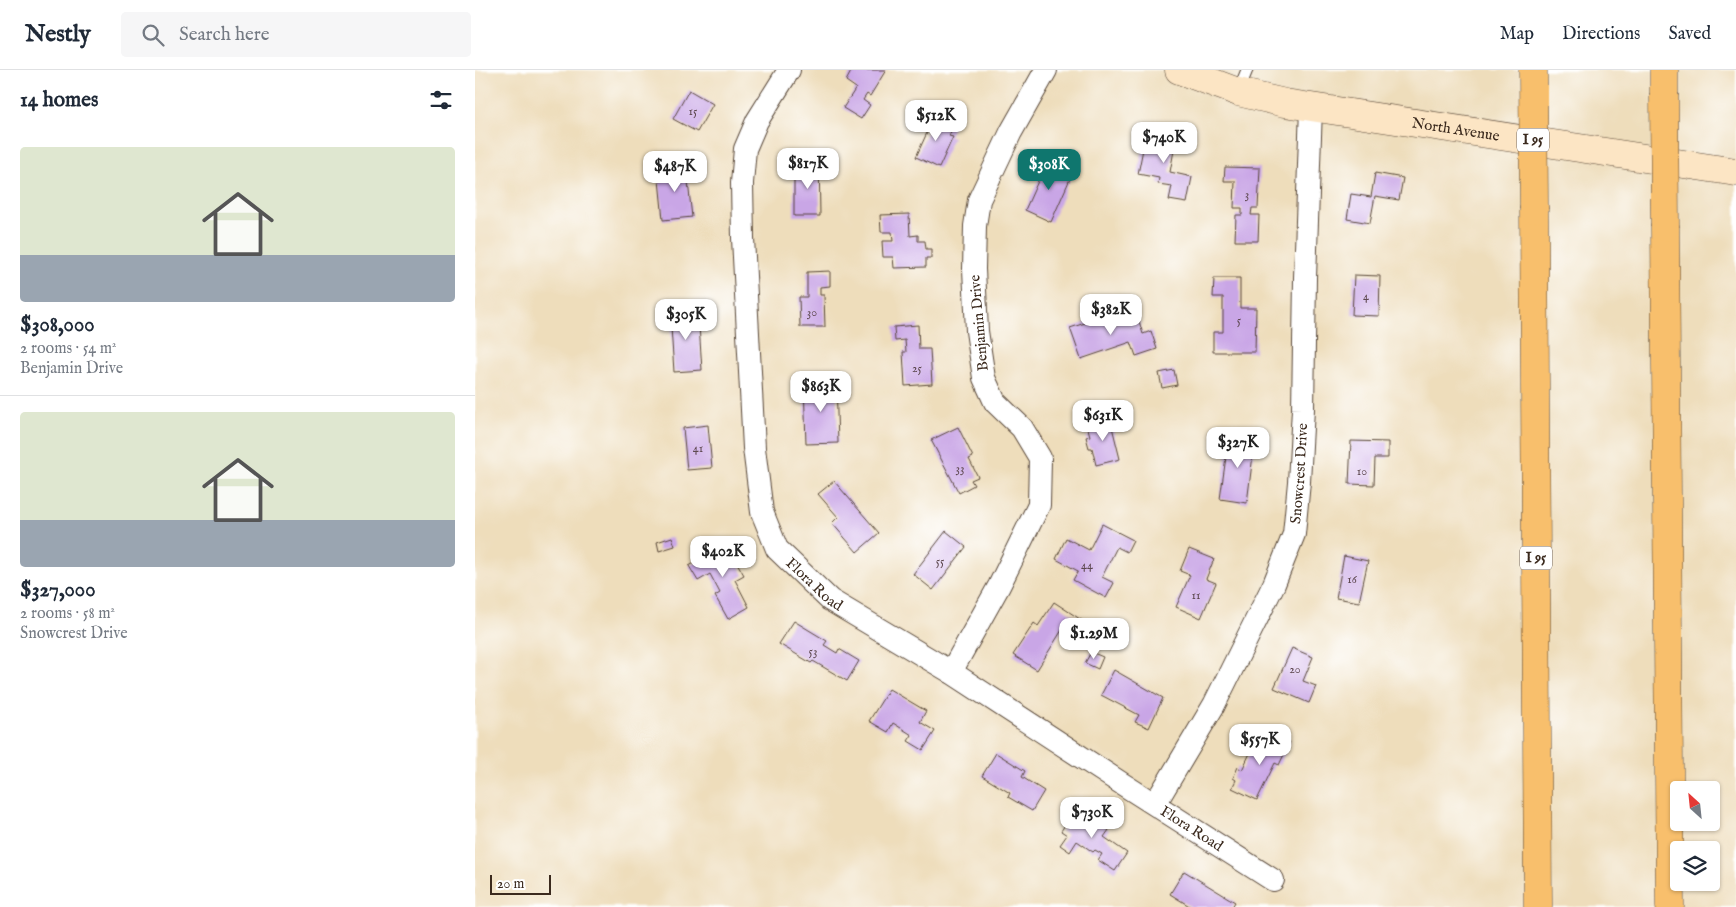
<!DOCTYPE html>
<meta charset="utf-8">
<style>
body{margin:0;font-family:"IM FELL English",serif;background:#f6f6f7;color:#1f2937;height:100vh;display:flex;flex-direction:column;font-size:19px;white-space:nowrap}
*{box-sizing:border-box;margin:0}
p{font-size:16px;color:#747a83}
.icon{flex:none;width:28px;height:28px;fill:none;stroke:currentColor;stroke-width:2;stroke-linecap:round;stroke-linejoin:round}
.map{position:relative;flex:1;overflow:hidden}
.sheet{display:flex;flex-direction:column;background:#fff;width:475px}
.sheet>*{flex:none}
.needle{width:32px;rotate:333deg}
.controls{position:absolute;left:1195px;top:711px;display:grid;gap:10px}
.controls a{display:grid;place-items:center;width:50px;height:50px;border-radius:5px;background:#fff;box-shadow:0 1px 4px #0004;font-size:25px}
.scale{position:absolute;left:15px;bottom:12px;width:61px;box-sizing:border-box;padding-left:5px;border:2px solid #3b2a1e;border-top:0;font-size:14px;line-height:18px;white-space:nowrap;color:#3b2a1e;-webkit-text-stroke:4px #fff;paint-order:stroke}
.price{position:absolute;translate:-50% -42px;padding:0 11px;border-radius:10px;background:#fff;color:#222;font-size:16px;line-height:32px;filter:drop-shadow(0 1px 2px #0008)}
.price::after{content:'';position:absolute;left:50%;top:30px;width:15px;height:11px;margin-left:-8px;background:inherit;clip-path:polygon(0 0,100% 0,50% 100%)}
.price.current{background:#0f766e;color:#fff}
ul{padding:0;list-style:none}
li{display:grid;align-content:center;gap:10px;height:265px;padding:0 20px}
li+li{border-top:1px solid #e0e1e3}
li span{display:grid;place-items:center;height:155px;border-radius:5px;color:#555}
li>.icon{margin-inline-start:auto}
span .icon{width:90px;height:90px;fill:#fffc;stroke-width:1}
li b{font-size:21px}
h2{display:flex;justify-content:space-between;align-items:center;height:60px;padding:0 20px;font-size:21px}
header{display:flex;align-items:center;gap:30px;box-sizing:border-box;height:70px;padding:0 25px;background:#fff;border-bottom:1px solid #e0e1e3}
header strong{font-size:24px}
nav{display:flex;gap:28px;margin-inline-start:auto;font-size:18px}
.search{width:350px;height:45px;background:#f6f6f7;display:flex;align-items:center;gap:12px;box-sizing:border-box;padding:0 18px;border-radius:5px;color:#747a83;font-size:19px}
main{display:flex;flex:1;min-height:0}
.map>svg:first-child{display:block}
.building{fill:#c9a6e6}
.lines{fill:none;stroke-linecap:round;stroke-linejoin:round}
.service-casing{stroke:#564536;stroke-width:13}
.minor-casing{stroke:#564536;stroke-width:24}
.secondary-casing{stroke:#564536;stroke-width:29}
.motorway-casing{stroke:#564536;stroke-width:29}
.service{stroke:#fff;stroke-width:11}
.minor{stroke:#fff;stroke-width:22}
.secondary{stroke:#fce5c4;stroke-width:28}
.motorway{stroke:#f8bf6c;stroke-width:28}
.motorway-bridge-casing{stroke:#564536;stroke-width:29;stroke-linecap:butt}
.motorway-bridge{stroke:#f8bf6c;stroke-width:28}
.labels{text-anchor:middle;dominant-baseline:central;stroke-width:5;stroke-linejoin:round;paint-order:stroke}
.number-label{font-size:12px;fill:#5e4950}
.shield{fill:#fff;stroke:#766a62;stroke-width:1}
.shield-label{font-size:14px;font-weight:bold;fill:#3b2a1e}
.street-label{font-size:15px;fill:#3b2a1e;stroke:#fff}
</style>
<header>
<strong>Nestly</strong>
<div class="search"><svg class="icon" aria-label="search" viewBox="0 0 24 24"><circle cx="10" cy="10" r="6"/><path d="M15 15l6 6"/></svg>Search here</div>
<nav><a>Map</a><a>Directions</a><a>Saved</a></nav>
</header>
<main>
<section class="sheet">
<h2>14 homes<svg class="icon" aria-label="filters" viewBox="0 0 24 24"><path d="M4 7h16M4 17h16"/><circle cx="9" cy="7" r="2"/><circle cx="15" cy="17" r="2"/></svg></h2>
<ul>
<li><span style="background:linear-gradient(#dfe7d0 70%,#9aa5b1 0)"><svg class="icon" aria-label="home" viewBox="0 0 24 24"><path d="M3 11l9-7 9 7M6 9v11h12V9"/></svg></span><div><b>$308,000</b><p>2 rooms · 54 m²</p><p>Benjamin Drive</p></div></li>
<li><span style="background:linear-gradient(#dfe7d0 70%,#9aa5b1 0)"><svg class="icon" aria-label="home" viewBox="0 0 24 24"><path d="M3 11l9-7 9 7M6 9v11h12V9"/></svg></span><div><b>$327,000</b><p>2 rooms · 58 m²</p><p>Snowcrest Drive</p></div></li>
</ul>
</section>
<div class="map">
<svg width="1261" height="837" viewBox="0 0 1261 837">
<rect width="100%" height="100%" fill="#fff"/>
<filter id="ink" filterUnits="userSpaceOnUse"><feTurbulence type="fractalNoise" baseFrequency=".02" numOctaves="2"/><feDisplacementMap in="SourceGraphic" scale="10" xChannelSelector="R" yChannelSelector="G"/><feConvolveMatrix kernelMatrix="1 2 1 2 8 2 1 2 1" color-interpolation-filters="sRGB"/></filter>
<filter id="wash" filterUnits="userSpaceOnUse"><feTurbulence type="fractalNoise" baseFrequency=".0096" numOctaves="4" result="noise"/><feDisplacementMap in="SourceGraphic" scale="20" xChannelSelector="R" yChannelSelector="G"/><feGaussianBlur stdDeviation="1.12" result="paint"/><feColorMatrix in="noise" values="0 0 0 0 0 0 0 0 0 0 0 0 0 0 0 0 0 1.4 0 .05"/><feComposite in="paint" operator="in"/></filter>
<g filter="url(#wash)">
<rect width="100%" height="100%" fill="#edb"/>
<g id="blocks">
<!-- building -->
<path class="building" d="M 377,0 L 411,0 L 395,26 L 392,24 L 388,30 L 395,35 L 386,49 L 368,38 L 381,18 L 371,11 Z
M 214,20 L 238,34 L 222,62 L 198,49 Z
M 460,45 L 479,54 L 474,66 L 478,67 L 464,98 L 441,87 Z
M 672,59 L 702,64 L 695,102 L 717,107 L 712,133 L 694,130 L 697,116 L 683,114 L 684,108 L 663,104 Z
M 331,84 L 344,84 L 345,146 L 319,146 L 319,109 L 331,108 Z
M 572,91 L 598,102 L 576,152 L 550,140 Z
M 211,94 L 217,147 L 188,150 L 184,110 L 189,110 L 187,97 Z
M 750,97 L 785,98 L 783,138 L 777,138 L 776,145 L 784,145 L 783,171 L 760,171 L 761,145 L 767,145 L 767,138 L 759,138 L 760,111 L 749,111 Z
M 900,103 L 928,108 L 924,130 L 900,126 L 895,153 L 872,149 L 876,124 L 896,127 Z
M 434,144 L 435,166 L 443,165 L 443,171 L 450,171 L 451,179 L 456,179 L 456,188 L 451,188 L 451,197 L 419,198 L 418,187 L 408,187 L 407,171 L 418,171 L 417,162 L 406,162 L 405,145 Z
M 355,201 L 355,216 L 345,217 L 345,225 L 349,225 L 350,257 L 325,257 L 324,227 L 332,227 L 332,202 Z
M 879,205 L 905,206 L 904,246 L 877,245 Z
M 739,208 L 765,208 L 765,238 L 781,238 L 780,282 L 738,282 L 738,262 L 748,262 L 748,227 L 738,227 Z
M 223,240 L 227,300 L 199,302 L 195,242 Z
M 634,245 L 637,254 L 662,245 L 668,264 L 676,261 L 682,279 L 661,286 L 656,272 L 606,289 L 595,258 Z
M 443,255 L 444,279 L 455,279 L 457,314 L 430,316 L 428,282 L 431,282 L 430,270 L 420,271 L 419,257 Z
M 699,300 L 702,315 L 687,318 L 684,303 Z
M 361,312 L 363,373 L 331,374 L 329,313 Z
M 635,349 L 645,389 L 621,395 L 617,378 L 614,378 L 611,367 L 615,366 L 612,355 Z
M 233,355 L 237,398 L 212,400 L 208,358 Z
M 483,357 L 498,387 L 494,389 L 503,407 L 496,410 L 499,415 L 484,423 L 456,370 Z
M 754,366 L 780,369 L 772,433 L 745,429 Z
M 876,371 L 913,372 L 913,388 L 900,388 L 899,415 L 874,414 Z
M 359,411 L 404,463 L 382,482 L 357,453 L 363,447 L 343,424 Z
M 627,454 L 658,470 L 652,482 L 642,477 L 627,507 L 639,513 L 631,528 L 598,510 L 603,501 L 581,489 L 591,468 L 614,480 Z
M 471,461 L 491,477 L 458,520 L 438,504 Z
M 197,467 L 200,476 L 184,481 L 182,472 Z
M 250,472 L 269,505 L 260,510 L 274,537 L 253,549 L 240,526 L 245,523 L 235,504 L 223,511 L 214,496 L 225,490 L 224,487 Z
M 714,479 L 739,489 L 731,509 L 741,513 L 726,548 L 701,537 L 715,505 L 705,501 Z
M 869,486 L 893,491 L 884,532 L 861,528 Z
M 579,532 L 608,551 L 598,567 L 587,560 L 562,600 L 538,585 L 559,553 L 563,556 Z
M 319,551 L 352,571 L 349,575 L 362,583 L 364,579 L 384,591 L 372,611 L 338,591 L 336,593 L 304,574 Z
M 817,578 L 838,587 L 828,611 L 841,616 L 834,633 L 799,618 Z
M 616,582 L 628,587 L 623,599 L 610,593 Z
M 639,600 L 688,628 L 674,658 L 660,652 L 664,645 L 626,625 Z
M 414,619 L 451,641 L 445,652 L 460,661 L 448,680 L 433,671 L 437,665 L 418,653 L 413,662 L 394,651 Z
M 793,661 L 815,672 L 804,695 L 800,693 L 782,730 L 757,718 L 761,710 L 758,708 L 763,697 L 767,700 L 777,679 L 782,681 Z
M 521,683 L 550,701 L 547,707 L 569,721 L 557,741 L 533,727 L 535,723 L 507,706 Z
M 601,738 L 634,760 L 629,767 L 652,783 L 640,801 L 623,790 L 627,784 L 620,780 L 618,782 L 602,771 L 595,782 L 585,775 L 592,765 L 586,761 Z
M 709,801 L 760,832 L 757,837 L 716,837 L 695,824 Z"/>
</g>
</g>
<g filter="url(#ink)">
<use href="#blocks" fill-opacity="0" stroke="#564536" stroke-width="1"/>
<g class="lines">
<defs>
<path id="service" d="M 763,22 L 772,0"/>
<g id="minor">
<path id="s1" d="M 314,0 L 282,51 L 270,79 L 267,113 L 268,168 L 279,378 L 287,442 L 302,479 L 355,530 L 476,602 L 646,713 L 798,810"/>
<path d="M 476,602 L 524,516 L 564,435 L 565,388 L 547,358 L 520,332 L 509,308 L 502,261 L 499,199 L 500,156 L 504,130 L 536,62 L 571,0"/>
<path id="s2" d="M 680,734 L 739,635 L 799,514 L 819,464 L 824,412 L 828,339 L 830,208 L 836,38"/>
</g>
<g id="secondary">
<path id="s3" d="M 704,0 L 763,22 L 810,33 L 1261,102"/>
</g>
<path id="motorway" d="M 1189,0 L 1189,23
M 1059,139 L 1063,837
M 1190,157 L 1195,837"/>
</defs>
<!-- service casing -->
<use href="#service" class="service-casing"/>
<!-- minor casing -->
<use href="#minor" class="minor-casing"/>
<!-- secondary casing -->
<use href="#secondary" class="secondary-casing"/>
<!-- motorway casing -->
<use href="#motorway" class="motorway-casing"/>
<!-- service -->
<use href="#service" class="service"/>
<!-- minor -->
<use href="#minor" class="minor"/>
<!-- secondary -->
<use href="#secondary" class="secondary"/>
<!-- motorway -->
<use href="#motorway" class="motorway"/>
<defs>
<path id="motorway-bridge" d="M 1058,0 L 1059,139
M 1189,23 L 1190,157"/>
</defs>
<!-- motorway-bridge casing -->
<use href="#motorway-bridge" class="motorway-bridge-casing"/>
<!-- motorway-bridge -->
<use href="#motorway-bridge" class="motorway-bridge"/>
</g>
</g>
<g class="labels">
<!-- number labels -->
<g class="number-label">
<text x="218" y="41">15</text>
<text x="772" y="124">3</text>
<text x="891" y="226">4</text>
<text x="337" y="242">30</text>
<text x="764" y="250">5</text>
<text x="442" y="298">25</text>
<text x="223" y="378">41</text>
<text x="485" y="398">33</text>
<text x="887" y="401">10</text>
<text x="465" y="491">55</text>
<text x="612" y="495">44</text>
<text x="877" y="509">16</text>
<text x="721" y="525">11</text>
<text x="338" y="581">53</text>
<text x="820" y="599">20</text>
</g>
<!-- shield labels -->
<g class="shield">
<rect x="1042" y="58.5" width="32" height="23" rx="4"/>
<rect x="1045" y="476.5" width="32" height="23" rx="4"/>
</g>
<g class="shield-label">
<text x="1058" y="70">I 95</text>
<text x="1061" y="488">I 95</text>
</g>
<!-- street labels -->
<g class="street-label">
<text stroke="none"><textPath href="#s3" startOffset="284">North Avenue</textPath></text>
<text transform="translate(504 253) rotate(-95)">Benjamin Drive</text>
<text stroke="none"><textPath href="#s2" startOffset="365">Snowcrest Drive</textPath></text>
<text stroke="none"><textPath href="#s1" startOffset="546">Flora Road</textPath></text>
<text stroke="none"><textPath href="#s1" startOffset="996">Flora Road</textPath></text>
</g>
</g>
</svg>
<div class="controls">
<a><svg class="needle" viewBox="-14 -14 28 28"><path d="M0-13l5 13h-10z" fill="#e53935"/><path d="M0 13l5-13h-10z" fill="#747a83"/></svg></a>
<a><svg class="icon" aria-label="layers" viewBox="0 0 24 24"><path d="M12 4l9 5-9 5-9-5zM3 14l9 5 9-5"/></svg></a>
</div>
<div class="scale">20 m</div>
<b class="price" style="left:461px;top:72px">$512K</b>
<b class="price" style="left:689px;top:94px">$740K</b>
<b class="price" style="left:333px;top:120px">$817K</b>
<b class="price current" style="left:574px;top:121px">$308K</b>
<b class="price" style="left:200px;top:123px">$487K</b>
<b class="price" style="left:636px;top:266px">$382K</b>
<b class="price" style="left:211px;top:271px">$305K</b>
<b class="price" style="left:346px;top:343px">$863K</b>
<b class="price" style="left:628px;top:372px">$631K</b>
<b class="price" style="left:763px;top:399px">$327K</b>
<b class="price" style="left:248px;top:508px">$402K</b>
<b class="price" style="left:619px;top:590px">$1.29M</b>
<b class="price" style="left:785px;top:696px">$557K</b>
<b class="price" style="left:617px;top:769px">$730K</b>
</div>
</main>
